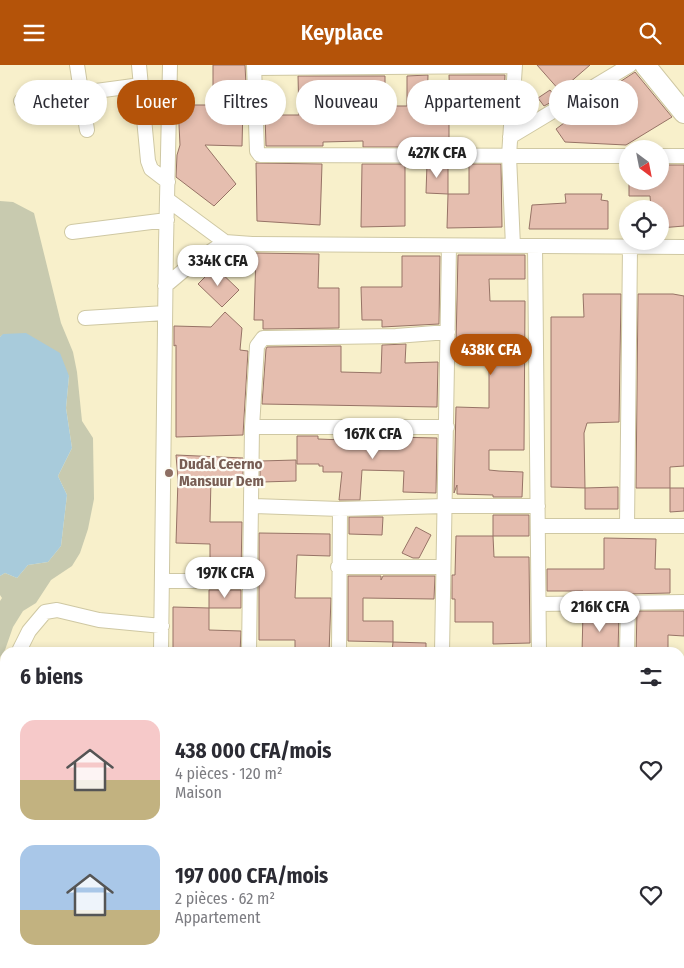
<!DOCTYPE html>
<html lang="fr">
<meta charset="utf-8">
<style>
body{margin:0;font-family:"Fira Sans Condensed",sans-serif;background:#f7f7f7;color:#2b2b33;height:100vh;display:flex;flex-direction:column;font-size:19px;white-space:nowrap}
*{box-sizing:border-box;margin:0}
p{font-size:16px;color:#7c7c81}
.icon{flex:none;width:28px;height:28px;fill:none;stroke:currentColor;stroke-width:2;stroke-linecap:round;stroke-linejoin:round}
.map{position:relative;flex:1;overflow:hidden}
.details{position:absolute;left:0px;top:582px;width:685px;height:321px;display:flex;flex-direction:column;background:#fff;border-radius:15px 15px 0 0;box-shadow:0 2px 8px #0003}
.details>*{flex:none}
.top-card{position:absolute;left:15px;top:15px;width:655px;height:45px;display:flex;gap:10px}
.needle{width:32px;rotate:148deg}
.fabs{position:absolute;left:619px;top:75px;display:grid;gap:10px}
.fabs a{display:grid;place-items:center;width:50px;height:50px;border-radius:50%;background:#fff;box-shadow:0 2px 8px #0003;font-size:25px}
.price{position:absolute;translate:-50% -42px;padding:0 11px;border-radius:18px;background:#fff;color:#222;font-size:16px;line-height:32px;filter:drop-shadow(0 1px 2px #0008)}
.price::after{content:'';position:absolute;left:50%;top:30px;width:15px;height:11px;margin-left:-8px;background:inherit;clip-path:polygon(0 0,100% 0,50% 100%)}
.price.active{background:#b45309;color:#fff}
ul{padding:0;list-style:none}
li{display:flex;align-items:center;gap:15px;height:125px;padding:0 20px}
li span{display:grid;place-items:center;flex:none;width:140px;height:100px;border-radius:15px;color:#555}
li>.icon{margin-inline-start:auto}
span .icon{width:60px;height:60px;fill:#fffc;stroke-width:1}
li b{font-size:21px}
h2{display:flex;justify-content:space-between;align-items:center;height:60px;padding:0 20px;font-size:21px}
.tag{padding:0 18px;border-radius:22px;background:#fff;box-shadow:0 2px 8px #0003;font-size:18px;line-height:45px}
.tag.active{background:#b45309;color:#fff}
header{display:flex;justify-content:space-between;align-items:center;height:65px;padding:0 20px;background:#b45309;color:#fff;font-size:22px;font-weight:600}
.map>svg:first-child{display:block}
.green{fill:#c8caaf}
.water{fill:#a8cbdb}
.building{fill:#e5beaf;stroke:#977366}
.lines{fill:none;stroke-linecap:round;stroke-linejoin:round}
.minor-casing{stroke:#cfc8a3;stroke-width:16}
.secondary-casing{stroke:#cfc8a3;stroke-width:22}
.minor{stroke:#fff;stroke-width:14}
.secondary{stroke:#fff;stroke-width:20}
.education-dot{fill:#8d6e63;stroke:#fefdf6;stroke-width:2}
.labels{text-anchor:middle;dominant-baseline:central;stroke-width:4.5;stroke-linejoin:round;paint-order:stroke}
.education-label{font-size:15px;font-weight:bold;fill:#785e54;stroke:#fefdf6;text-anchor:start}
</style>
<header><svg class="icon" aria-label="menu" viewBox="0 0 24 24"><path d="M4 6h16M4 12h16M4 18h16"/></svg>Keyplace<svg class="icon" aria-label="search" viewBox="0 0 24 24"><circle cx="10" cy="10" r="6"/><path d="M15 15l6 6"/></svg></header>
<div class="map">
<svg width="684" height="903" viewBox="0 0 684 903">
<rect width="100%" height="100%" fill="#f8f0cb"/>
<!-- green -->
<path class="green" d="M 0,136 L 13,137 L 34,148 L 61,258 L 73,287 L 77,307 L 82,356 L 93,373 L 94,434 L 88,464 L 80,488 L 72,501 L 51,515 L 36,538 L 23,546 L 13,562 L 5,585 L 0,592 L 0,536 L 2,533 L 0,530 L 0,511 L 5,508 L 17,513 L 28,500 L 48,497 L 61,481 L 67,430 L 58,411 L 72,383 L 66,343 L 69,311 L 4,269 L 0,272 Z"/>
<!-- water -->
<path class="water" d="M 26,268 L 60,288 L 69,311 L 66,343 L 72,383 L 58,411 L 67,430 L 61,481 L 48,497 L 28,500 L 17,513 L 5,508 L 0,511 L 0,272 L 3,269 Z"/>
<!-- building -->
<path class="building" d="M 213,0 L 245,0 L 247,40 L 243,40 L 242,81 L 205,80 L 236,119 L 214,141 L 176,112 L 177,90 L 180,80 L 178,40 L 213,40 Z
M 537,0 L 590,0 L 560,26 Z
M 635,7 L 672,52 L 626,80 L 565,77 L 556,64 L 612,22 Z
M 428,10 L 427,42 L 449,43 L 449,82 L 427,82 L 427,77 L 406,76 L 405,82 L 363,82 L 363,76 L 323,77 L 323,81 L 266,81 L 265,50 L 299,50 L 298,11 L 385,11 L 385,41 L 407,41 L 407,11 Z
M 449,10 L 505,10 L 503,55 L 469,56 L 469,42 L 450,42 Z
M 550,25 L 557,34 L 544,41 L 538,33 Z
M 256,98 L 322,99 L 320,160 L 257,156 Z
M 362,99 L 405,99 L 405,161 L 361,162 Z
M 427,99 L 448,99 L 448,129 L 426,128 Z
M 469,99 L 501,99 L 502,162 L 447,163 L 448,129 L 469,129 Z
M 660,100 L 684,100 L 684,161 L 660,163 L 660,144 L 651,144 L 650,131 L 629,131 L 629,116 L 660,116 Z
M 565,129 L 602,129 L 601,135 L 608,136 L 608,164 L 529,164 L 532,140 L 566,138 Z
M 256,188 L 319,189 L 318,223 L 339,223 L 339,263 L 263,264 L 263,255 L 254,255 Z
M 458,190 L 525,190 L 525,214 L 489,214 L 490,236 L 525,236 L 524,385 L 489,385 L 489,405 L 499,406 L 523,407 L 522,432 L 493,432 L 493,430 L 457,429 L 457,420 L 454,428 L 456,342 L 489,343 L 489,279 L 456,279 Z
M 402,191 L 440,191 L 439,259 L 382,262 L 382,255 L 362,255 L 361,222 L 402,222 Z
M 215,202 L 239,225 L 222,242 L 198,219 Z
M 583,229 L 621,229 L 619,357 L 587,358 L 584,368 L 585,423 L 551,422 L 551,252 L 584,252 Z
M 638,229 L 673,229 L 684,231 L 684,401 L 670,402 L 670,423 L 636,423 Z
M 225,247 L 242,263 L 240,285 L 248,286 L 243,370 L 176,372 L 176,280 L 174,281 L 174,261 L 211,262 Z
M 406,279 L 405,298 L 438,297 L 437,342 L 262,339 L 266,284 L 267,282 L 341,281 L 341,307 L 381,308 L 382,280 Z
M 297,371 L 318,371 L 318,374 L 344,375 L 344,371 L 437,373 L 436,428 L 403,427 L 404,406 L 362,405 L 360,435 L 339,435 L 342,407 L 323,407 L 323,401 L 319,401 L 319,399 L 297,399 Z
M 176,390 L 243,393 L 243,413 L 211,414 L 210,457 L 242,457 L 241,507 L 210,507 L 210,479 L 176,478 L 178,414 Z
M 296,395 L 296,416 L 262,417 L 262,413 L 260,413 L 260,396 Z
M 618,422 L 618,444 L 585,444 L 585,423 Z
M 670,423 L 684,423 L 684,446 L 670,447 Z
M 493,450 L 529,450 L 529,471 L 493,471 Z
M 349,452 L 383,452 L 382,470 L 349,469 Z
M 416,462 L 431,470 L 419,493 L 413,493 L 402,488 Z
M 259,468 L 330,469 L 330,491 L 297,490 L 295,533 L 331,533 L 329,588 L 295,588 L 295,575 L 259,575 Z
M 456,471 L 493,471 L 494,492 L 529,492 L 530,578 L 493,579 L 493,557 L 455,557 L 455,534 L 452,534 L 452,510 L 455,510 Z
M 604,473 L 656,474 L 655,504 L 670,504 L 670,528 L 583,530 L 583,526 L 547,526 L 547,504 L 604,504 Z
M 348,511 L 381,511 L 381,515 L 383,511 L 435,511 L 434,534 L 363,533 L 363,556 L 393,556 L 393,577 L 348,576 Z
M 209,525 L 241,525 L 241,543 L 209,543 Z
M 173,542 L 209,543 L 209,565 L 241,566 L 240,588 L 173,588 Z
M 637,546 L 684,546 L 684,571 L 668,570 L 668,588 L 636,588 Z
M 583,547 L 619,547 L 618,588 L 582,588 Z
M 393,577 L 426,578 L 426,588 L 392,588 Z"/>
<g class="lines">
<defs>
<path id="minor" d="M 77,0 L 87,65
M 139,0 L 148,96 L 151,104 L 168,117
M 254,0 L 257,86 L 260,90 L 628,91
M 254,3 L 515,1
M 21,36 L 141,20
M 510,72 L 630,0
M 660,91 L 684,91
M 168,135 L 225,177 L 252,179 L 684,182
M 72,167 L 167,155
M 513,181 L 509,91 L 515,0
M 535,181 L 539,588
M 165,221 L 190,200 L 225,177
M 85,253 L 165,248
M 252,362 L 447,362
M 251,441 L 340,444 L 445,441 L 538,441
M 538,461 L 684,461
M 627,461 L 630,182
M 338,502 L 443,502
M 163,516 L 250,516
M 539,539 L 684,537
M 18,588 L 29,566 L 45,547 L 57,545 L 99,555 L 162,561
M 161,588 L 166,179 L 170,0
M 249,588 L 252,362 L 257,281 L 263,273 L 266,273 L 396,271 L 448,267
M 339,588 L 340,444
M 442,588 L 449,181
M 627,588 L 628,538
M 0,609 L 5,605
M 0,682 L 5,683
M 680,782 L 684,782
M 0,855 L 5,855
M 680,873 L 684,874
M 253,899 L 254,903
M 352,899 L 353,903
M 425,899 L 426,903
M 646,899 L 647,903
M 143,903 L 143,899
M 532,903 L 533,899"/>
<path id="secondary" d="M 645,0 L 684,48"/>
</defs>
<!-- minor casing -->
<use href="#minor" class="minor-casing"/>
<!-- secondary casing -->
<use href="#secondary" class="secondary-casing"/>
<!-- minor -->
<use href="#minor" class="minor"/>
<!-- secondary -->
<use href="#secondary" class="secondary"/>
</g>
<!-- markers -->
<circle class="education-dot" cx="169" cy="408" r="5"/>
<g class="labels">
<!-- education labels -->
<g class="education-label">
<text x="179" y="399">Duɗal Ceerno<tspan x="179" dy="17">Mansuur Dem</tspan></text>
</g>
</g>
</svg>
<div class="fabs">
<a><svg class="needle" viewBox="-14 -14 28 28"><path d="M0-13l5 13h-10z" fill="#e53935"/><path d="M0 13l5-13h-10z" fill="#7c7c81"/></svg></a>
<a><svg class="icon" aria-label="locate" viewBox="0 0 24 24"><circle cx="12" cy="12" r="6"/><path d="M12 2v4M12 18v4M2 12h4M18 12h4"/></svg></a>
</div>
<b class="price" style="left:437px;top:114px">427K CFA</b>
<b class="price" style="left:218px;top:222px">334K CFA</b>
<b class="price active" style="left:491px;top:311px">438K CFA</b>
<b class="price" style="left:373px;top:395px">167K CFA</b>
<b class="price" style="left:225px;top:534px">197K CFA</b>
<b class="price" style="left:600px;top:568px">216K CFA</b>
<div class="top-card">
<a class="tag">Acheter</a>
<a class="tag active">Louer</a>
<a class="tag">Filtres</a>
<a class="tag">Nouveau</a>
<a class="tag">Appartement</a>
<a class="tag">Maison</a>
</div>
<section class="details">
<h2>6 biens<svg class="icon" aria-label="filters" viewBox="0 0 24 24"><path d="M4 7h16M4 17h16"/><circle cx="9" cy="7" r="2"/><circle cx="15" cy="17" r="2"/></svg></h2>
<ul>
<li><span style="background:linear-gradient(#f6c9c9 60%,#c2b280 0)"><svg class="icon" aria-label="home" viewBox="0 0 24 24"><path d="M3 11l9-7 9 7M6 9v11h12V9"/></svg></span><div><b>438 000 CFA/mois</b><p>4 pièces · 120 m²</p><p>Maison</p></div><svg class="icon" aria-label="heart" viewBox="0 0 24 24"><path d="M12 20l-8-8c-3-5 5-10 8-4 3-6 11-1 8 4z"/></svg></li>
<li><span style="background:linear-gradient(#a9c7e8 65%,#c2b280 0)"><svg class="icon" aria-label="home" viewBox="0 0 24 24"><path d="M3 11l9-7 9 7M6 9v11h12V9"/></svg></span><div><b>197 000 CFA/mois</b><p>2 pièces · 62 m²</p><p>Appartement</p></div><svg class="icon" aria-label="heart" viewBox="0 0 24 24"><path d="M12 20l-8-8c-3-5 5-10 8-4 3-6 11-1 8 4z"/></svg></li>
</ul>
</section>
</div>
